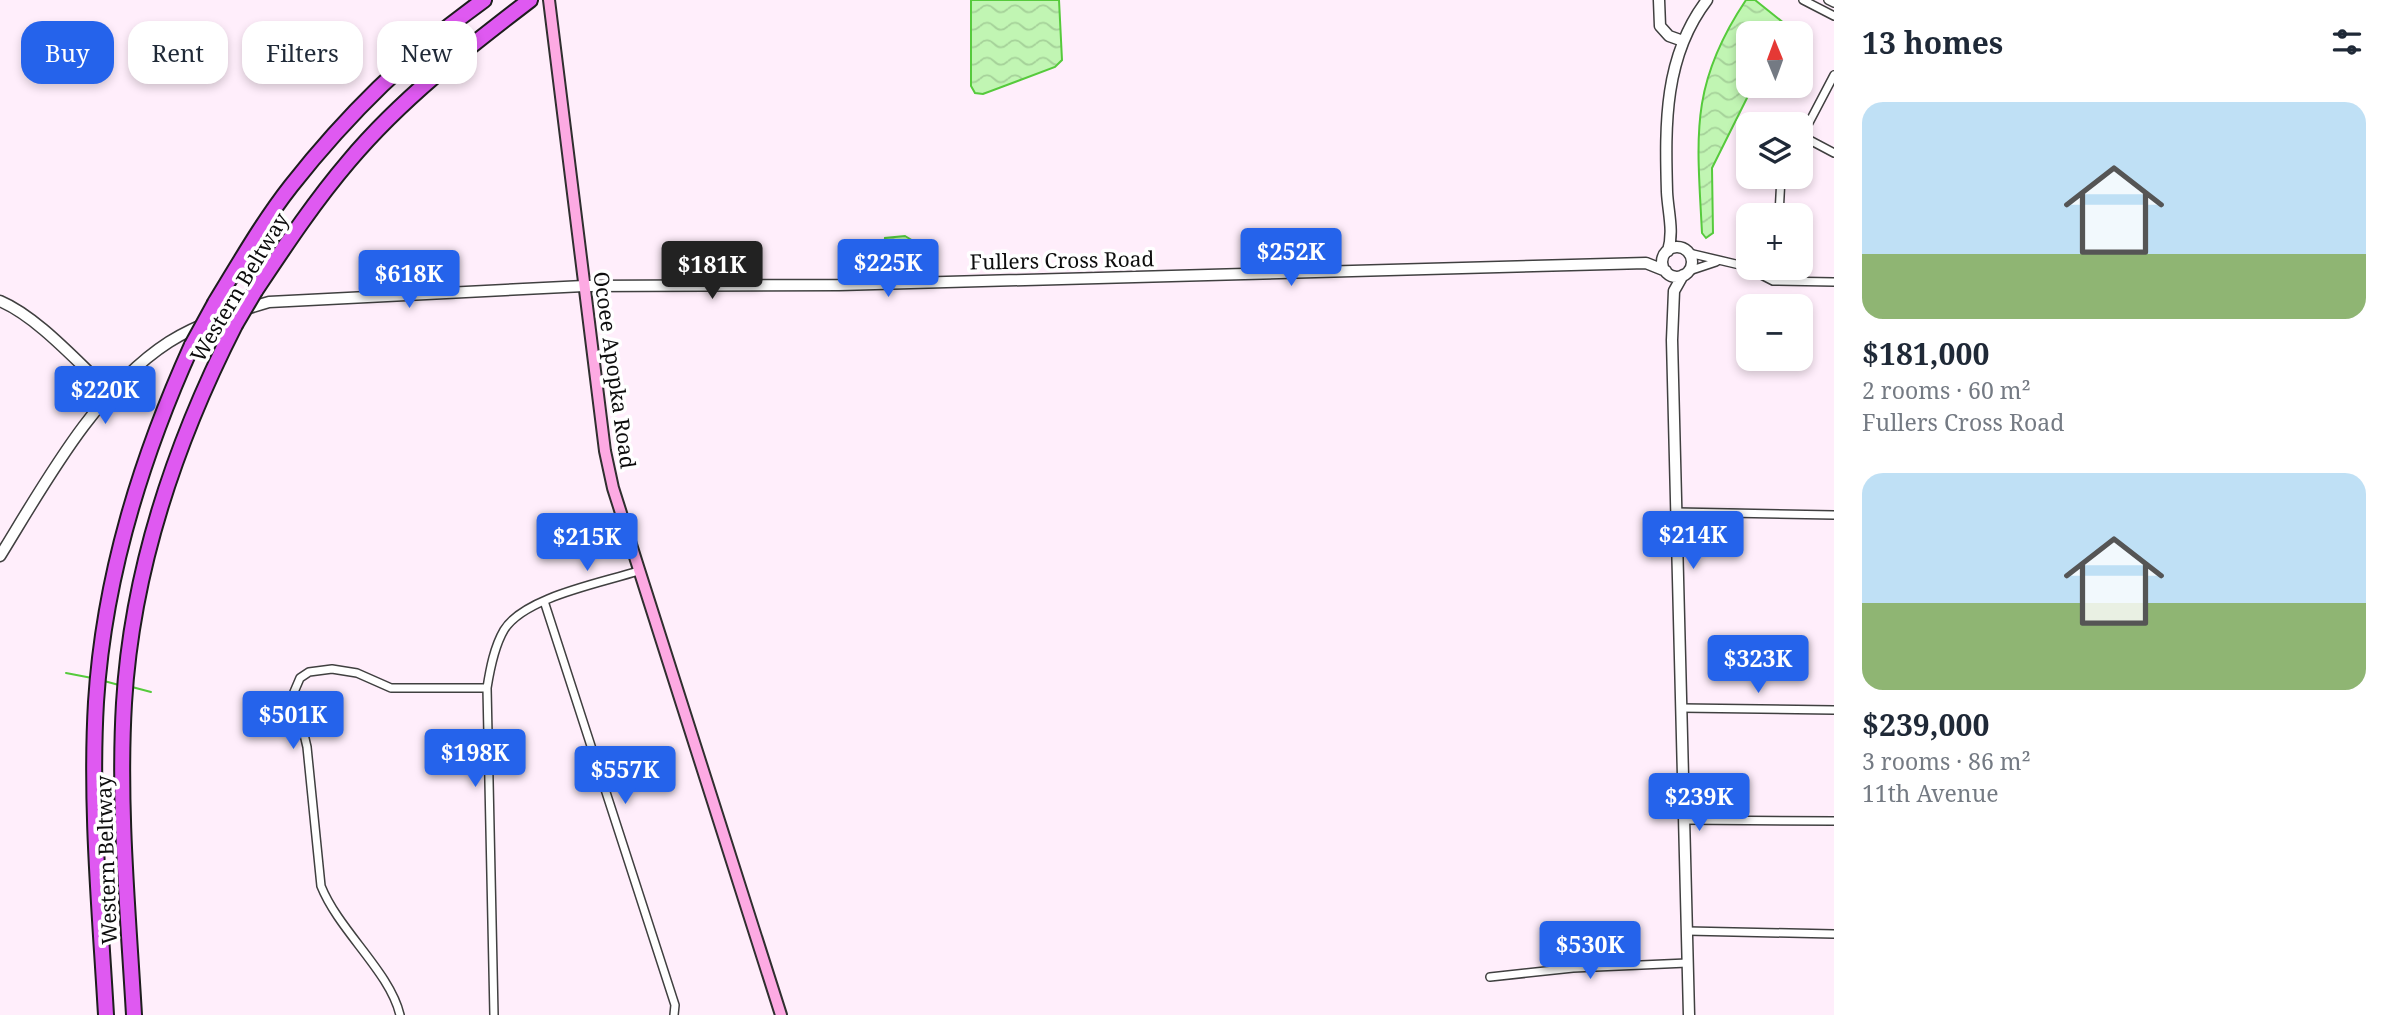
<!DOCTYPE html>
<meta charset="utf-8">
<style>
body{margin:0;font-family:"Noto Serif",serif;background:#f2f2f3;color:#1f2937;height:100vh;display:flex;flex-direction:column;font-size:26px;white-space:nowrap}
*{box-sizing:border-box;margin:0}
p{font-size:23px;color:#747a83}
.icon{flex:none;width:38px;height:38px;fill:none;stroke:currentColor;stroke-width:2;stroke-linecap:round;stroke-linejoin:round}
.map{position:relative;flex:1;overflow:hidden}
.panel{display:flex;flex-direction:column;background:#fff;width:560px}
.panel>*{flex:none}
.top-card{position:absolute;left:21px;top:21px;width:665px;height:63px;display:flex;gap:14px}
.needle{width:46px;rotate:359deg}
.buttons{position:absolute;left:1736px;top:21px;display:grid;gap:14px}
.buttons a{display:grid;place-items:center;width:77px;height:77px;border-radius:14px;background:#fff;box-shadow:0 4px 10px #0003;font-size:35px}
.price{position:absolute;translate:-50% -60px;padding:0 16px;border-radius:7px;background:#2563eb;color:#fff;font-size:23px;line-height:46px;filter:drop-shadow(0 2px 4px #0008)}
.price::after{content:'';position:absolute;left:50%;top:42px;width:21px;height:16px;margin-left:-10px;background:inherit;clip-path:polygon(0 0,100% 0,50% 100%)}
.price.selected{background:#222;color:#fff}
ul{padding:0;list-style:none}
li{display:grid;align-content:center;gap:14px;height:371px;padding:0 28px}
li span{display:grid;place-items:center;height:217px;border-radius:21px;color:#555}
li>.icon{margin-inline-start:auto}
span .icon{width:126px;height:126px;fill:#fffc;stroke-width:1}
li b{font-size:30px}
h2{display:flex;justify-content:space-between;align-items:center;height:84px;padding:0 28px;font-size:30px}
.chip{padding:0 24px;border-radius:21px;background:#fff;box-shadow:0 4px 10px #0003;font-size:24px;line-height:63px}
.chip.selected{background:#2563eb;color:#fff}
main{display:flex;flex:1;min-height:0}
.map>svg:first-child{display:block}
.water{fill:url(#water-waves);stroke:#56ca3c;stroke-width:2}
.lines{fill:none;stroke-linecap:round;stroke-linejoin:round}
.stream{stroke:#56ca3c;stroke-width:2}
.minor-casing{stroke:#404040;stroke-width:10}
.tertiary-casing{stroke:#404040;stroke-width:13}
.secondary-casing{stroke:#2f2f2f;stroke-width:14}
.motorway-casing{stroke:#1e1e1e;stroke-width:18}
.minor{stroke:#fff;stroke-width:7}
.tertiary{stroke:#fff;stroke-width:10}
.secondary{stroke:#fdaae3;stroke-width:10}
.motorway{stroke:#df59f1;stroke-width:14}
.motorway-bridge-casing{stroke:#1e1e1e;stroke-width:18;stroke-linecap:butt}
.motorway-bridge{stroke:#df59f1;stroke-width:14}
.labels{text-anchor:middle;dominant-baseline:central;stroke-width:7;stroke-linejoin:round;paint-order:stroke}
.street-label{font-size:21px;fill:#0d0d0d;stroke:#fff}
</style>
<main>
<div class="map">
<svg width="1834" height="1015" viewBox="0 0 1834 1015">
<defs>
<pattern id="water-waves" width="16" height="10" patternUnits="userSpaceOnUse" patternTransform="scale(1.75)"><rect width="16" height="10" fill="#c1f5b3"/><path d="M0 5q4-4 8 0t8 0" fill="none" stroke="#a5d199"/></pattern>
</defs>
<rect width="100%" height="100%" fill="#ffeefb"/>
<!-- water -->
<path class="water" d="M 971,0 L 1059,0 L 1062,60 L 1055,67 L 983,94 L 975,93 L 971,86 Z
M 1746,0 L 1755,0 L 1785,24 L 1780,33 L 1748,33 L 1748,86 L 1753,86 L 1712,168 L 1713,233 L 1706,238 L 1702,233 C 1697,136 1689,85 1746,0 Z
M 905,236 L 915,242 L 916,255 L 883,254 L 885,238 Z"/>
<g class="lines">
<!-- stream -->
<path class="stream" d="M 66,673 L 92,678
M 104,681 L 119,685
M 132,687 L 151,692"/>
<defs>
<path id="minor" d="M 1803,0 L 1834,16
M 1828,0 L 1834,3
M 1802,136 L 1834,153
M 1801,138 L 1834,75
M 1779,215 L 1781,177
M 1689,253 L 1744,266 L 1773,281 L 1834,282
M 1689,271 L 1716,262
M 1773,281 L 1777,268
M 1676,512 L 1834,515
M 544,601 L 675,1005 L 674,1015
M 1681,708 L 1834,710
M 1684,820 L 1834,821
M 1687,931 L 1834,934
M 1490,977 L 1573,968 L 1687,963
M 400,1015 C 390,972 339,931 321,886 L 307,747 L 294,692 L 300,678 L 309,672 L 332,669 L 357,673 L 391,688 L 487,688
M 494,1015 L 487,688 C 490,669 494,647 504,630 C 524,597 602,583 638,571"/>
<path id="tertiary" d="M 1659,0 L 1660,26 L 1669,36 L 1683,41
M1662 262a15 15 0 1 1 30 0a15 15 0 1 1-30 0Z
M 1668,251 C 1674,231 1668,212 1667,192 C 1665,124 1664,56 1707,0
M 1683,275 L 1674,291 L 1672,340 L 1689,1015
M 0,301 C 38,317 79,364 110,392
M 0,556 C 45,483 96,389 169,342 C 199,323 235,312 269,302 L 584,286 L 839,285 L 1646,263 L 1666,271"/>
<path id="secondary" d="M 549,0 L 605,451 L 613,488 L 781,1015"/>
<path id="motorway" d="M 255,291 C 285,246 314,202 349,161 C 401,99 466,49 530,0
M 215,303 C 239,264 262,223 291,186 C 346,116 411,52 484,0
M 106,1015 C 100,911 90,806 96,702 C 104,576 141,458 192,345
M 134,1015 C 128,911 118,807 124,703 C 132,570 175,443 235,325"/>
</defs>
<!-- minor casing -->
<use href="#minor" class="minor-casing"/>
<!-- tertiary casing -->
<use href="#tertiary" class="tertiary-casing"/>
<!-- secondary casing -->
<use href="#secondary" class="secondary-casing"/>
<!-- motorway casing -->
<use href="#motorway" class="motorway-casing"/>
<!-- minor -->
<use href="#minor" class="minor"/>
<!-- tertiary -->
<use href="#tertiary" class="tertiary"/>
<!-- secondary -->
<use href="#secondary" class="secondary"/>
<!-- motorway -->
<use href="#motorway" class="motorway"/>
<defs>
<path id="motorway-bridge" d="M 235,325 L 255,291
M 192,345 L 215,303"/>
</defs>
<!-- motorway-bridge casing -->
<use href="#motorway-bridge" class="motorway-bridge-casing"/>
<!-- motorway-bridge -->
<use href="#motorway-bridge" class="motorway-bridge"/>
</g>
<g class="labels">
<!-- street labels -->
<g class="street-label">
<text transform="translate(1062 260) rotate(-1)">Fullers Cross Road</text>
<text transform="translate(239 287) rotate(-59)">Western Beltway</text>
<text transform="translate(615 370) rotate(82)">Ocoee Apopka Road</text>
<text transform="translate(106 860) rotate(-92)">Western Beltway</text>
</g>
</g>
</svg>
<div class="buttons">
<a><svg class="needle" viewBox="-14 -14 28 28"><path d="M0-13l5 13h-10z" fill="#e53935"/><path d="M0 13l5-13h-10z" fill="#747a83"/></svg></a>
<a><svg class="icon" aria-label="layers" viewBox="0 0 24 24"><path d="M12 4l9 5-9 5-9-5zM3 14l9 5 9-5"/></svg></a>
<a>+</a>
<a>−</a>
</div>
<b class="price" style="left:1291px;top:288px">$252K</b>
<b class="price" style="left:888px;top:299px">$225K</b>
<b class="price selected" style="left:712px;top:301px">$181K</b>
<b class="price" style="left:409px;top:310px">$618K</b>
<b class="price" style="left:105px;top:426px">$220K</b>
<b class="price" style="left:1693px;top:571px">$214K</b>
<b class="price" style="left:587px;top:573px">$215K</b>
<b class="price" style="left:1758px;top:695px">$323K</b>
<b class="price" style="left:293px;top:751px">$501K</b>
<b class="price" style="left:475px;top:789px">$198K</b>
<b class="price" style="left:625px;top:806px">$557K</b>
<b class="price" style="left:1699px;top:833px">$239K</b>
<b class="price" style="left:1590px;top:981px">$530K</b>
<div class="top-card">
<a class="chip selected">Buy</a>
<a class="chip">Rent</a>
<a class="chip">Filters</a>
<a class="chip">New</a>
</div>
</div>
<section class="panel">
<h2>13 homes<svg class="icon" aria-label="filters" viewBox="0 0 24 24"><path d="M4 7h16M4 17h16"/><circle cx="9" cy="7" r="2"/><circle cx="15" cy="17" r="2"/></svg></h2>
<ul>
<li><span style="background:linear-gradient(#bfe0f5 70%,#8fb573 0)"><svg class="icon" aria-label="home" viewBox="0 0 24 24"><path d="M3 11l9-7 9 7M6 9v11h12V9"/></svg></span><div><b>$181,000</b><p>2 rooms · 60 m²</p><p>Fullers Cross Road</p></div></li>
<li><span style="background:linear-gradient(#bfe0f5 60%,#8fb573 0)"><svg class="icon" aria-label="home" viewBox="0 0 24 24"><path d="M3 11l9-7 9 7M6 9v11h12V9"/></svg></span><div><b>$239,000</b><p>3 rooms · 86 m²</p><p>11th Avenue</p></div></li>
</ul>
</section>
</main>
